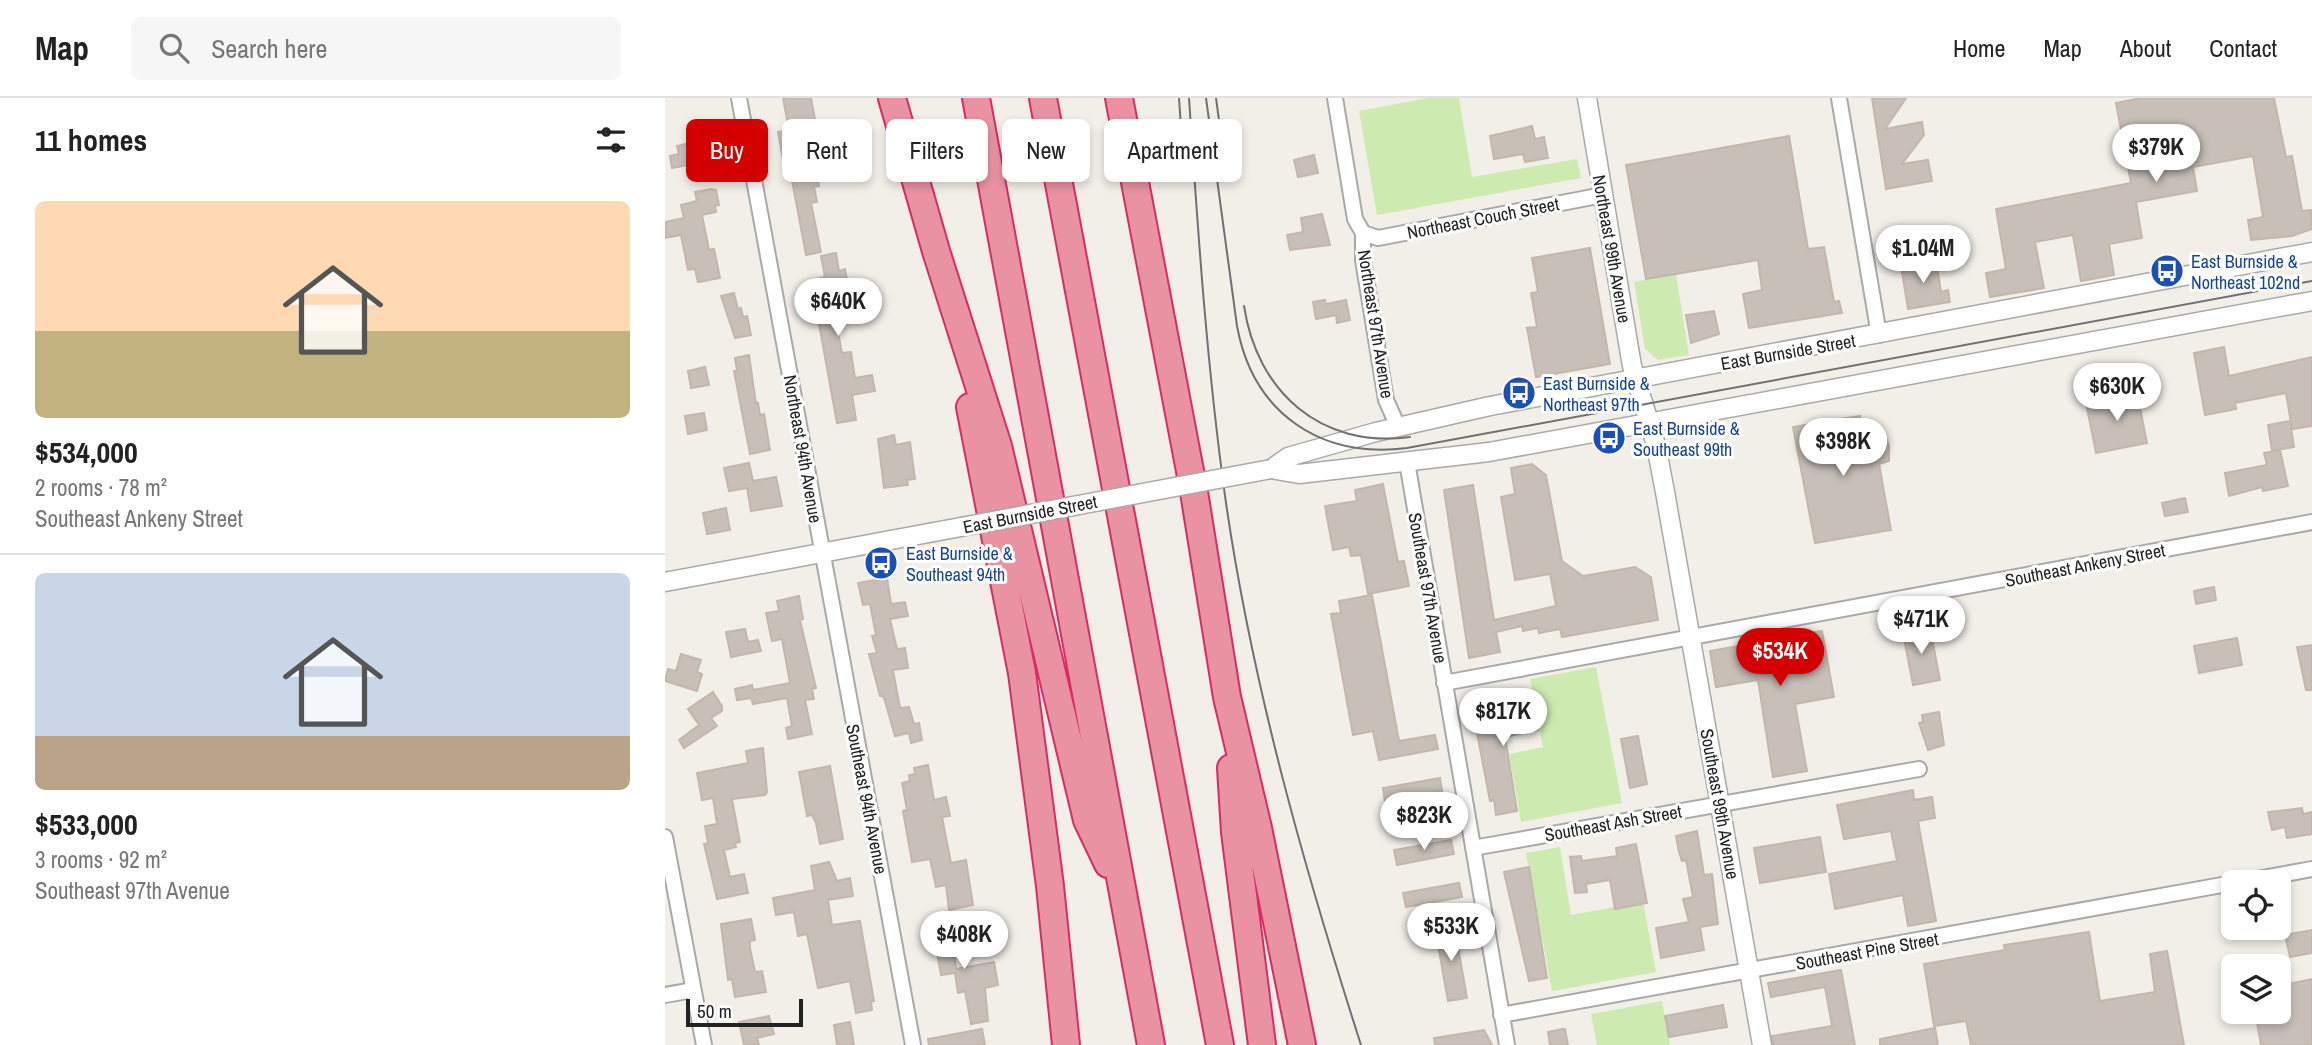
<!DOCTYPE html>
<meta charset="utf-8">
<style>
body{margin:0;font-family:"Archivo Narrow",sans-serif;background:#f6f6f6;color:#222;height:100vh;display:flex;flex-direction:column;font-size:26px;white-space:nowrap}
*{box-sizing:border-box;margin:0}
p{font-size:23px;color:#767676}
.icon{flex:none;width:38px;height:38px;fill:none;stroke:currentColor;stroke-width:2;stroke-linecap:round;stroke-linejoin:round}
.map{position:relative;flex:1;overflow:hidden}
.panel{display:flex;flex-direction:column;background:#fff;width:665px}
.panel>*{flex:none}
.guide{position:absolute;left:21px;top:21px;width:665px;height:63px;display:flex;gap:14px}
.buttons{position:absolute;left:1556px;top:772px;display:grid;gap:14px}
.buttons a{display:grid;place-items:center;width:70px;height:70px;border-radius:10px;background:#fff;box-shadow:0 4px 10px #0003;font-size:35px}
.scale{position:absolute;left:21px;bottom:18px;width:117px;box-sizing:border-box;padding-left:7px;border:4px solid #222;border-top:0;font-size:19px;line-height:24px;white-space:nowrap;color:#222;-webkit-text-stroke:5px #fff;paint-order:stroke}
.price{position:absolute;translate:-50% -60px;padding:0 16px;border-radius:24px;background:#fff;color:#222;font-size:23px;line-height:46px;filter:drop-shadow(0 2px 4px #0008)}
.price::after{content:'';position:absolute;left:50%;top:42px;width:21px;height:16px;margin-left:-10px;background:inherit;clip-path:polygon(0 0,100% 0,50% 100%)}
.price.active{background:#d40000;color:#fff}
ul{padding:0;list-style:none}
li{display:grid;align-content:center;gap:14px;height:371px;padding:0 35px}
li+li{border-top:2px solid #e0e0e0}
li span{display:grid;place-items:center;height:217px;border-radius:10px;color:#555}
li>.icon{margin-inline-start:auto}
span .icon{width:126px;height:126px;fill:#fffc;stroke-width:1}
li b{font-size:30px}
h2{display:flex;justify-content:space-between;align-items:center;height:84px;padding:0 35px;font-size:30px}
.chip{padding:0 24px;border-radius:10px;background:#fff;box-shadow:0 4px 10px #0003;font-size:24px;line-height:63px}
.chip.active{background:#d40000;color:#fff}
header{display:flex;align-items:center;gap:42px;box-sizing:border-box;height:98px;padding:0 35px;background:#fff;border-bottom:2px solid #e0e0e0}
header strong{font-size:33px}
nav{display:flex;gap:38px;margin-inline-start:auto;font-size:24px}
.search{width:490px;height:63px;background:#f6f6f6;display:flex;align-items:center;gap:18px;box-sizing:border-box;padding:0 24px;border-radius:10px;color:#767676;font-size:26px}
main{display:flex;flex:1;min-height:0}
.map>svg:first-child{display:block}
.grass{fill:#cdebb0}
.building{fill:#c7bfb8;stroke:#c4b6ab;stroke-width:2}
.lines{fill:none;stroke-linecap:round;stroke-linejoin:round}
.minor-casing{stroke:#a9a9a9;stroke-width:18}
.tertiary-casing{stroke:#a9a9a9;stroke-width:21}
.motorway-casing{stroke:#dc2a67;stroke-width:30}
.minor{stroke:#fff;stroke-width:14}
.tertiary{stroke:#fff;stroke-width:18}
.motorway{stroke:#e892a2;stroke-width:26}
.tram{stroke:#707070;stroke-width:2}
.tertiary-bridge-casing{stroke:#a9a9a9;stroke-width:21;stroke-linecap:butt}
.tertiary-bridge{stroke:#fff;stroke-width:18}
.labels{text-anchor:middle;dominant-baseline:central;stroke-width:6;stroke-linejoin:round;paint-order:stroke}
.street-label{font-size:18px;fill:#222;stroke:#fff}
.transit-label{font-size:18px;fill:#164399;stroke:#fff;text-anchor:start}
</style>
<header>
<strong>Map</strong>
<div class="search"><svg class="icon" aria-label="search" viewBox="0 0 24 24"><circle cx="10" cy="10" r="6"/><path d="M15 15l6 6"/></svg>Search here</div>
<nav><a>Home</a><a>Map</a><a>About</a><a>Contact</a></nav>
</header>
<main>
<section class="panel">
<h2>11 homes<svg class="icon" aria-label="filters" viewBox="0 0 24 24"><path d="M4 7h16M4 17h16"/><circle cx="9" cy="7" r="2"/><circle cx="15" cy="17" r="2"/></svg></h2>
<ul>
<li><span style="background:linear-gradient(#ffd9b3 60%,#c2b280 0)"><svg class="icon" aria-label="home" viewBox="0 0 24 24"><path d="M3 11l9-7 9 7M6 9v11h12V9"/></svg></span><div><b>$534,000</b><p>2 rooms · 78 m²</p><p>Southeast Ankeny Street</p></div></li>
<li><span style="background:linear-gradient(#c9d6e8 75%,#b9a48a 0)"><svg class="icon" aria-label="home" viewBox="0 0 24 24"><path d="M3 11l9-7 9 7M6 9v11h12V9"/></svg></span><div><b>$533,000</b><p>3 rooms · 92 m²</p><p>Southeast 97th Avenue</p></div></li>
</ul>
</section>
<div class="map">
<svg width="1647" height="947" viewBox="0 0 1647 947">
<rect width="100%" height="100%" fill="#f2efe9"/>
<!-- grass -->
<path class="grass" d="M 763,0 L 794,0 L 807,79 L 912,61 L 916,80 L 712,117 L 694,13 Z
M 1011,176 L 1024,257 L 993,262 L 980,251 L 969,184 Z
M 931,569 L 957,705 L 856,724 L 844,656 L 878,649 L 865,581 Z
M 895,749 L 906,817 L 978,804 L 991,874 L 887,893 L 861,755 Z
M 997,903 L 1005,947 L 932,947 L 926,916 Z"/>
<!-- building -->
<path class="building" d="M 118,0 L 146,0 L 155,47 L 150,48 L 152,56 L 148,57 L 154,88 L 149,89 L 152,104 L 146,105 L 156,154 L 141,157 L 123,61 L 118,62 L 113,34 L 124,32 Z
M 1207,0 L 1241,0 L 1220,31 L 1257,24 L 1259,37 L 1237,66 L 1263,62 L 1267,83 L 1221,91 Z
M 1476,0 L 1609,0 L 1621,59 L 1627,58 L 1637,113 L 1646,112 L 1647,131 L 1627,138 L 1586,142 L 1583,122 L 1598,119 L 1588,58 L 1528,69 L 1532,93 L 1471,104 L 1477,140 L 1444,146 L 1449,177 L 1416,183 L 1408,137 L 1370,144 L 1379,190 L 1325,199 L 1321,175 L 1341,171 L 1331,111 L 1466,85 L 1451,5 Z
M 867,28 L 870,41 L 879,39 L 883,60 L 860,64 L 858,56 L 829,61 L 825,38 Z
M 1124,38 L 1143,151 L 1159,149 L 1169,204 L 1174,203 L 1177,215 L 1084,230 L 1078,196 L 1097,192 L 1093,162 L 981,181 L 961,67 Z
M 44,41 L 48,62 L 7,70 L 5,58 L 14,56 L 12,48 Z
M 649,57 L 653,75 L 633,79 L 629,62 Z
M 46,91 L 51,92 L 54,107 L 50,108 L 51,114 L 37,117 L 44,152 L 49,151 L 55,180 L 33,184 L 30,171 L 23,172 L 16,137 L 0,140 L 0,124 L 19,120 L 16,107 L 32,103 L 30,94 Z
M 657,116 L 665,147 L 625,152 L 622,137 L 638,134 L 636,120 Z
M 925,150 L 945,266 L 871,279 L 862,230 L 872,229 L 866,195 L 873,194 L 867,160 Z
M 171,155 L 174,173 L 180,171 L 190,220 L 171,223 L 177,255 L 186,254 L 190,280 L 207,277 L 210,293 L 187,297 L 191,322 L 172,325 L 146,182 L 160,179 L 156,158 Z
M 1271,163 L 1276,194 L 1283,192 L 1285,204 L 1243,211 L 1236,168 Z
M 69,195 L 73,211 L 76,210 L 78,219 L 82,218 L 86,237 L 70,240 L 56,198 Z
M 660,202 L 661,206 L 681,202 L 685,222 L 672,225 L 671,217 L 651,221 L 648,204 Z
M 1049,213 L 1054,236 L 1026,245 L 1021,217 Z
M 1559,249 L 1564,278 L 1647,259 L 1647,328 L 1627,331 L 1621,295 L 1570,305 L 1571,311 L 1540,317 L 1529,255 Z
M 84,257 L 91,306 L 93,305 L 95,317 L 99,316 L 105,352 L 85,356 L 69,273 L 72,273 L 70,260 Z
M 40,269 L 44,287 L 26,290 L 23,273 Z
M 1472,295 L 1482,345 L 1431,355 L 1421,305 Z
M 39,315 L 42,332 L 23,336 L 20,318 Z
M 1195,318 L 1197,327 L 1207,326 L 1211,343 L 1222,342 L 1224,348 L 1224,363 L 1214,366 L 1226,432 L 1150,445 L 1128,329 Z
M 1625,323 L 1629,349 L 1607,353 L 1603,327 Z
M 229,337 L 231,347 L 245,344 L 250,381 L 242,382 L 243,387 L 219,390 L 213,341 Z
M 1615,352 L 1623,388 L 1598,393 L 1597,389 L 1564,398 L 1560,375 L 1602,367 L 1599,355 Z
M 84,365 L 88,383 L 111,379 L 117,408 L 86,413 L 82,390 L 64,393 L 59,370 Z
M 867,366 L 881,377 L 897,463 L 918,478 L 970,469 L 986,479 L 993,522 L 897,539 L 895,531 L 874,535 L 873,530 L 858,533 L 857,528 L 831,534 L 835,554 L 804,560 L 779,392 L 808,387 L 829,522 L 891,508 L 885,476 L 850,482 L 836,399 L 850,396 L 846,370 Z
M 718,386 L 733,464 L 739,463 L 744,488 L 703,496 L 696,457 L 686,458 L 684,449 L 668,452 L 660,408 L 692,403 L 690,392 Z
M 1520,400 L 1523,414 L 1500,418 L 1497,405 Z
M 61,410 L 65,432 L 42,436 L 38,415 Z
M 222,480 L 226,506 L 240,504 L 243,518 L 225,521 L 232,551 L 240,550 L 243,570 L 228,572 L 235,610 L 244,609 L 249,626 L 254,625 L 257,642 L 246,645 L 244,635 L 230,638 L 220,603 L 218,598 L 215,598 L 204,556 L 212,555 L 207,538 L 211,537 L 205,506 L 198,507 L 193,485 Z
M 1549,489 L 1551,502 L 1531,506 L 1529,493 Z
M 707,497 L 734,643 L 770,637 L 773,651 L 714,662 L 708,633 L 688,637 L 666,516 L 676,515 L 674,503 Z
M 134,498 L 138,521 L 135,522 L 151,590 L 147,591 L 149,601 L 140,602 L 147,636 L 123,641 L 121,630 L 127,628 L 122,600 L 88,606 L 86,600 L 72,602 L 70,591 L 87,587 L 88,592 L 125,585 L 117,541 L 107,543 L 101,515 L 114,513 L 112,503 Z
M 1265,530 L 1275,582 L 1248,587 L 1238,535 Z
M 80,531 L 83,544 L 93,542 L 96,553 L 66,559 L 61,534 Z
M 1157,533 L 1169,599 L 1130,606 L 1142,673 L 1108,679 L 1093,582 L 1051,589 L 1045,553 Z
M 1572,540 L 1577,567 L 1534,575 L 1529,548 Z
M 1647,547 L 1647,592 L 1641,592 L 1632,549 Z
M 16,556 L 36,562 L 32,574 L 37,576 L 32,593 L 0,583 L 3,571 L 11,573 Z
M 48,594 L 57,608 L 57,613 L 46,620 L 52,628 L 19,650 L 14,642 L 34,627 L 23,611 Z
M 867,597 L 873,632 L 840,639 L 852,713 L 831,717 L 829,702 L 825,703 L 809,619 L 839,614 L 837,603 Z
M 1274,614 L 1279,647 L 1263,652 L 1254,625 L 1258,624 L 1257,617 Z
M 973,638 L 982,686 L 965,690 L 956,641 Z
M 98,650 L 102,694 L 100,697 L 67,701 L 75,744 L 70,745 L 71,749 L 59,752 L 65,779 L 79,776 L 83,795 L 52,801 L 39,746 L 43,745 L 40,728 L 52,726 L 48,700 L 37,702 L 32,675 L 83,665 L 81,653 Z
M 263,667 L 269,702 L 281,699 L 285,718 L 277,719 L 286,765 L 301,762 L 308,807 L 284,812 L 281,787 L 271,789 L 265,761 L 247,764 L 238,713 L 242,712 L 237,685 L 245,683 L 244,677 L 250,676 L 249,670 Z
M 165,668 L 178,741 L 155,746 L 151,725 L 147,717 L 142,718 L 134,674 Z
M 775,680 L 777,693 L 720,704 L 718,690 Z
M 1248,692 L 1249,702 L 1267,699 L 1270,720 L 1253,723 L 1271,823 L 1243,828 L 1238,797 L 1170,811 L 1164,776 L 1232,763 L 1226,733 L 1179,741 L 1172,707 Z
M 1637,710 L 1638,716 L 1647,714 L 1647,736 L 1622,740 L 1620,729 L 1607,732 L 1603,714 Z
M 1032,733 L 1039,777 L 1047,776 L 1053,826 L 1035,829 L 1039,852 L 996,860 L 991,830 L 1024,824 L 1018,801 L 1028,799 L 1021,762 L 1017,763 L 1014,754 L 1011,738 Z
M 1155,739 L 1161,774 L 1095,785 L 1089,750 Z
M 786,742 L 789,756 L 732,767 L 729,752 Z
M 971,746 L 982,805 L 950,811 L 945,782 L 921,786 L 922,794 L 910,795 L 905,759 L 916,758 L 917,763 L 952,758 L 951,750 Z
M 164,764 L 172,783 L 185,780 L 188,798 L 163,802 L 167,827 L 195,823 L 209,903 L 206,904 L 207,912 L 191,915 L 185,883 L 153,890 L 142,836 L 133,838 L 129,814 L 111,817 L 108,800 L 150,792 L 146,768 Z
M 864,769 L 882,880 L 864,883 L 839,774 Z
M 794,785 L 797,799 L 741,809 L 738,795 Z
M 285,816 L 291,871 L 329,864 L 333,887 L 320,890 L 323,923 L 306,926 L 300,893 L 293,895 L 290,875 L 276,877 L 266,820 Z
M 86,821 L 90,842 L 85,843 L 85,850 L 90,874 L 97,873 L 101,894 L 70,899 L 67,881 L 63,882 L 56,826 Z
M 789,827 L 802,900 L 783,903 L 770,830 Z
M 1647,832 L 1647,855 L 1625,859 L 1620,837 Z
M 1424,834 L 1435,903 L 1490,894 L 1485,856 L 1502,853 L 1519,947 L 1306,947 L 1301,923 L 1269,928 L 1259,866 L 1340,852 L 1339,847 Z
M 1176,872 L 1190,947 L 1108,947 L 1107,938 L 1167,928 L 1160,889 L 1106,899 L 1103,885 Z
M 1647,881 L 1647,947 L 1596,947 L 1590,914 L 1614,914 L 1614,888 Z
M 1058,907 L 1062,929 L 1004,939 L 1000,918 Z
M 104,918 L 109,936 L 92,940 L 94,947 L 79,947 L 74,924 Z
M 185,924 L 189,947 L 172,947 L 169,927 Z
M 1270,930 L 1273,947 L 1215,947 L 1215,941 Z
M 317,931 L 320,947 L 264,947 L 263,941 Z
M 897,931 L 900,931 L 903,947 L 885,947 L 883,934 Z
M 819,932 L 827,947 L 770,947 L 769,940 Z"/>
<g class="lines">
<defs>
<path id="minor" d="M 74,0 L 248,947
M 670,0 L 690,121 L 698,135 L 698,162 L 721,302 L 733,329
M 1174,0 L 1214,237
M 698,135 L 713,140 L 938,97
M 742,364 L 842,947
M 779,585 L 1647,424
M 0,739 L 39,947
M 808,750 L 1254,671
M 1576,784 L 1647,771
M 0,897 L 28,892
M 836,917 L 1568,785"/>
<path id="tertiary" d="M 922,0 L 967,268 L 991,347 L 1000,394 L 1097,947
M 606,371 L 623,359 L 711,334 L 825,308 L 1647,154
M 606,371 L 634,376 L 824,354 L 1647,203
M 0,484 L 296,429"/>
<path id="motorway" d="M 227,0 L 271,153 L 333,348 L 422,722 L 443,766
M 311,0 L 486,947
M 378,0 L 555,947
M 454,0 L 529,394 L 562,599 L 593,730 L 637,947
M 305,309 L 357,575 L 385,788 L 401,947
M 566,670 L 570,734 L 597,947"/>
</defs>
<!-- minor casing -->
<use href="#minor" class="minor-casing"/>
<!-- tertiary casing -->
<use href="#tertiary" class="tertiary-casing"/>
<!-- motorway casing -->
<use href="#motorway" class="motorway-casing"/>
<!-- minor -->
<use href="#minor" class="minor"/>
<!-- tertiary -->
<use href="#tertiary" class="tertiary"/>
<!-- motorway -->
<use href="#motorway" class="motorway"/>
<!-- tram -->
<path class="tram" d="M 514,0 L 518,59
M 524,0 C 533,135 542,270 561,405 C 588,590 639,769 696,947
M 541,0 L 572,228 C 588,315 655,361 742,350 L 1647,183
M 551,0 L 560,66
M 579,208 C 592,294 656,351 745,339"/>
<defs>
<path id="tertiary-bridge" d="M 296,429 L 606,371"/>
</defs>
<!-- tertiary-bridge casing -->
<use href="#tertiary-bridge" class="tertiary-bridge-casing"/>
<!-- tertiary-bridge -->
<use href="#tertiary-bridge" class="tertiary-bridge"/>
</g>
<!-- icons -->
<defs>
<symbol id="bus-disc" viewBox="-11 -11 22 22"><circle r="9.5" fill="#1a4fb4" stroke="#fff"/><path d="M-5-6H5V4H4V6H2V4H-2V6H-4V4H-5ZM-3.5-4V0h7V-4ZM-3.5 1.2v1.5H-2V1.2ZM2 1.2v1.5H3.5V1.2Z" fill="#fff"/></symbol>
</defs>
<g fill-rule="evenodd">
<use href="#bus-disc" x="1483" y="154" width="38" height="38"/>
<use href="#bus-disc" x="835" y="276" width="38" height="38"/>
<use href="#bus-disc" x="925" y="321" width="38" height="38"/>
<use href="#bus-disc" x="197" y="446" width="38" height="38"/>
</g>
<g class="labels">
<!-- street labels -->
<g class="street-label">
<text transform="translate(818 120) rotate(-11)">Northeast Couch Street</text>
<text transform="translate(947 151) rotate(80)">Northeast 99th Avenue</text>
<text transform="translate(711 226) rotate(81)">Northeast 97th Avenue</text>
<text transform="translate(1123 254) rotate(-10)">East Burnside Street</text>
<text transform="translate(138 351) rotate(80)">Northeast 94th Avenue</text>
<text transform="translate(365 416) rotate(-11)">East Burnside Street</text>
<text transform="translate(1420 467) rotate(-11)">Southeast Ankeny Street</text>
<text transform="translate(763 490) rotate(80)">Southeast 97th Avenue</text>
<text transform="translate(202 701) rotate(79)">Southeast 94th Avenue</text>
<text transform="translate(1055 706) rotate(80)">Southeast 99th Avenue</text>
<text transform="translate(948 725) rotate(-10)">Southeast Ash Street</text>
<text transform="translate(1202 853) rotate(-10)">Southeast Pine Street</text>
</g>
<!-- transit labels -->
<g class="transit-label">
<text x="1526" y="163">East Burnside &amp;<tspan x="1526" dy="21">Northeast 102nd</tspan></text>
<text x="878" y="285">East Burnside &amp;<tspan x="878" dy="21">Northeast 97th</tspan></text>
<text x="968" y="330">East Burnside &amp;<tspan x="968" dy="21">Southeast 99th</tspan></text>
<text x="241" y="455">East Burnside &amp;<tspan x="241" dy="21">Southeast 94th</tspan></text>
</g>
</g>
</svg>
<div class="buttons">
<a><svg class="icon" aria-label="locate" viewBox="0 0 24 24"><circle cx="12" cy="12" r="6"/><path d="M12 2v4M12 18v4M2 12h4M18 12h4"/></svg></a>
<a><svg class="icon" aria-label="layers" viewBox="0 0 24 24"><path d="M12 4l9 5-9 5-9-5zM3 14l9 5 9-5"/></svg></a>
</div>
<div class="scale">50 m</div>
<b class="price" style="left:1491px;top:86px">$379K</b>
<b class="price" style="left:1258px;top:187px">$1.04M</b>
<b class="price" style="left:173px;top:240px">$640K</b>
<b class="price" style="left:1452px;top:325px">$630K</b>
<b class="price" style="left:1178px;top:380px">$398K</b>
<b class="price" style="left:1256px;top:558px">$471K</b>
<b class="price active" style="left:1115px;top:590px">$534K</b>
<b class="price" style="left:838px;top:650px">$817K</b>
<b class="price" style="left:759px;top:754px">$823K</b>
<b class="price" style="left:786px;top:865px">$533K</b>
<b class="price" style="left:299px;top:873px">$408K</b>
<div class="guide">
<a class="chip active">Buy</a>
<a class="chip">Rent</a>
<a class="chip">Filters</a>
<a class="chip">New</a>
<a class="chip">Apartment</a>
</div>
</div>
</main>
